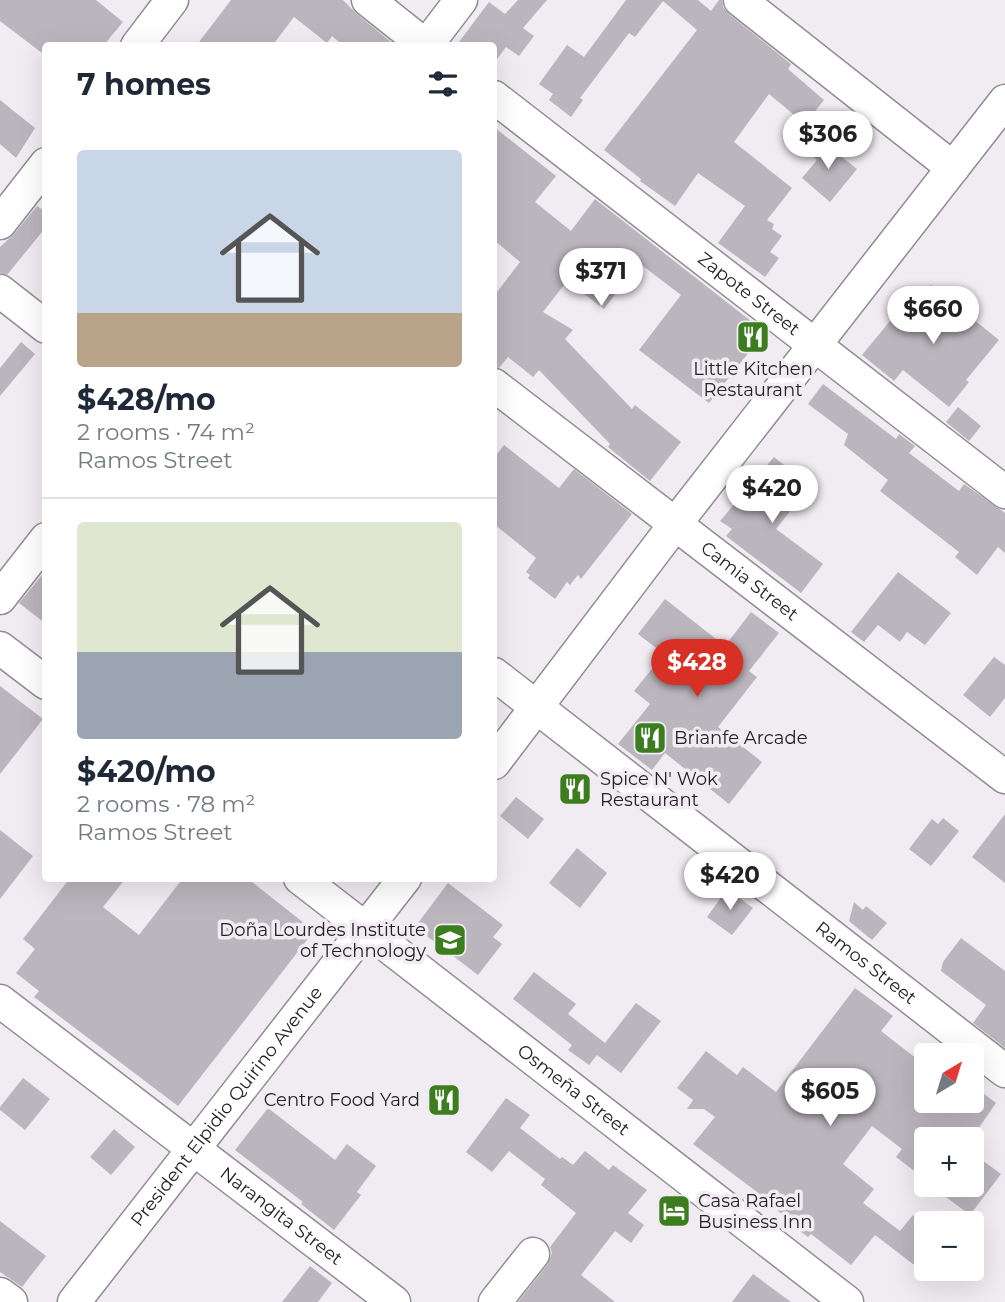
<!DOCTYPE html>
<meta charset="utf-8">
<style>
body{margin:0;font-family:Montserrat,sans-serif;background:#f2f2f3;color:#1f2937;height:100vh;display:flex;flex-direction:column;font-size:26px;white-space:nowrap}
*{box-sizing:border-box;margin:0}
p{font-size:23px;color:#747a83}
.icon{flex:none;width:38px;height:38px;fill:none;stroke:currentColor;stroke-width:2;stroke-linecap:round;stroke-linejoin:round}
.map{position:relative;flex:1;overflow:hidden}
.side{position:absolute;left:42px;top:42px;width:455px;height:840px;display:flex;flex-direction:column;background:#fff;border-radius:7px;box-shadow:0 7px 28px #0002}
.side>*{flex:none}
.needle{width:46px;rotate:38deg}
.buttons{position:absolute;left:914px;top:1043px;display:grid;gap:14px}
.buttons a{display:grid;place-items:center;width:70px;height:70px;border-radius:7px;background:#fff;box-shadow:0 7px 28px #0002;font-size:35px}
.price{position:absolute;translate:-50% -60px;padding:0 16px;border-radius:24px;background:#fff;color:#222;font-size:23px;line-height:46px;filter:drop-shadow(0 2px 4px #0008)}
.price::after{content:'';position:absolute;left:50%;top:42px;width:21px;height:16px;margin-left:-10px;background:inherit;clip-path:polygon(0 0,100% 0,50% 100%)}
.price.active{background:#d93025;color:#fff}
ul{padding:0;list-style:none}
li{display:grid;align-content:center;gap:14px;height:371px;padding:0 35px}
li+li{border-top:2px solid #e0e1e3}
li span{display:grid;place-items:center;height:217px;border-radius:7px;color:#555}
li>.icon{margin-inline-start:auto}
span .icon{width:126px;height:126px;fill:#fffc;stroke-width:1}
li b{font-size:30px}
h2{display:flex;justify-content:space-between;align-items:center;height:84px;padding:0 35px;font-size:30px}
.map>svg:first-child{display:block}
.building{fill:#bbb5bd}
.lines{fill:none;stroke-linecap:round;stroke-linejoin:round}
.minor-casing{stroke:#918c93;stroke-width:35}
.minor{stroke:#fff;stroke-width:32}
.labels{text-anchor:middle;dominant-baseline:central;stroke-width:7;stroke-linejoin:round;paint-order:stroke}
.street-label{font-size:18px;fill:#232124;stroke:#f1ebf2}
.poi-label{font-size:18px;fill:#232124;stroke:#f1ebf2;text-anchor:start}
</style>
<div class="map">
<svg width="1005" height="1302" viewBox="0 0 1005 1302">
<rect width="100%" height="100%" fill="#f1ebf2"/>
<!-- building -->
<path class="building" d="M 0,0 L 96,0 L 123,22 L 103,46 L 46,46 L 46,56 L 0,21 Z
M 231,0 L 343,0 L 357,14 L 396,46 L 344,46 L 332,36 L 327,43 L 294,17 L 272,46 L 196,46 Z
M 518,0 L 547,0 L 523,28 L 534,36 L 519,56 L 506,47 L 494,63 L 494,46 L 456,46 L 489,2 L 505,14 Z
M 626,0 L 698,0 L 711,11 L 719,0 L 722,0 L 723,7 L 729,14 L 791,64 L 788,69 L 824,100 L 805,124 L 769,94 L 734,142 L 792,188 L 767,220 L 774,224 L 772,229 L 782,236 L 770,252 L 779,258 L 765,277 L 718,243 L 745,206 L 698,173 L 675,206 L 640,181 L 641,179 L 604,150 L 697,30 L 663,1 L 635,37 L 629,33 L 580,98 L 583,100 L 571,117 L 549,100 L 553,94 L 539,84 L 567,45 L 584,57 Z
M 0,100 L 35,128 L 16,158 L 0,144 Z
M 494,127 L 556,176 L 535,202 L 571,231 L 595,199 L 765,332 L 709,403 L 639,350 L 681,295 L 639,263 L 604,309 L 567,281 L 543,312 L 573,330 L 565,339 L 632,409 L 635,405 L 681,442 L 650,481 L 608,447 L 610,444 L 539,370 L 533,377 L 508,357 L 499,368 L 494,367 L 494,296 L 520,262 L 494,240 Z
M 818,138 L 857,169 L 830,202 L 802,178 L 817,160 L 807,152 Z
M 37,206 L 46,212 L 46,227 L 7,275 L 0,273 L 0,247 L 14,234 Z
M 931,285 L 999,340 L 966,380 L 969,382 L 949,407 L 903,370 L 894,381 L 862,355 L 890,321 L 897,326 Z
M 21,342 L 35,354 L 0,396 L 0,368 Z
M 823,384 L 896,439 L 899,434 L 915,446 L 909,453 L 959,491 L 964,484 L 1005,513 L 1005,553 L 998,547 L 977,575 L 955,557 L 959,552 L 880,491 L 888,480 L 844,445 L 848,434 L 808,404 Z
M 958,407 L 981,426 L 969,441 L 946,422 Z
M 504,445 L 559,488 L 574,469 L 632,514 L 581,579 L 578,575 L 570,585 L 567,582 L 555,599 L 528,578 L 530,575 L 526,572 L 536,558 L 494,524 L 494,458 Z
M 774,457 L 810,486 L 776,529 L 823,564 L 801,593 L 726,536 L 732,529 L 720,521 Z
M 46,570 L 46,624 L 19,603 Z
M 898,572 L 951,613 L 925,645 L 907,632 L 900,642 L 878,625 L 864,642 L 851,632 Z
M 665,599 L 725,646 L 751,612 L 779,633 L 749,671 L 757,677 L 718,727 L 762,762 L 729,804 L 665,753 L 652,770 L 618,744 L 650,704 L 634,691 L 664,654 L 638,634 Z
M 994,657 L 1005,665 L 1005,698 L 990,717 L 963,695 Z
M 0,686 L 43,719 L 0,774 Z
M 516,797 L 544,819 L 528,839 L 500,816 Z
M 1005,814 L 1005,883 L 972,857 Z
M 943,818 L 959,831 L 931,866 L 909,849 L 932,819 L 938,824 Z
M 0,830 L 33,856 L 0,899 Z
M 577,848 L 607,873 L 580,908 L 549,883 Z
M 70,878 L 126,878 L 103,907 L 139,935 L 183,878 L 247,878 L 314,931 L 178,1106 L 34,997 L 39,991 L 16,973 L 35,949 L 23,939 Z
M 448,883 L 503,925 L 493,937 L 502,944 L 478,975 L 415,927 Z
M 727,889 L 753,908 L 732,935 L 707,917 Z
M 854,902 L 863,910 L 866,906 L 887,923 L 872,940 L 849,921 Z
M 961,938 L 1005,971 L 1005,1048 L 973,1023 L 986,1005 L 941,971 L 943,962 Z
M 534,972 L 576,1004 L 568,1014 L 605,1043 L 636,1003 L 661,1021 L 621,1073 L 597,1055 L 589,1065 L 568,1050 L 572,1045 L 513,999 Z
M 855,988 L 893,1016 L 881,1031 L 926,1066 L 926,1101 L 971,1101 L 971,1084 L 996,1103 L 971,1139 L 926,1139 L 926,1180 L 896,1157 L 902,1149 L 872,1126 L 843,1164 L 874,1189 L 863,1203 L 900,1231 L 913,1215 L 926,1225 L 926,1274 L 875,1235 L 851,1265 L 811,1234 L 808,1237 L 792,1225 L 793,1223 L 756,1193 L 757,1192 L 693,1144 L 715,1117 L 704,1109 L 687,1109 L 693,1100 L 677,1088 L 706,1051 L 737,1075 L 743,1067 L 776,1092 Z
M 23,1078 L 50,1099 L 25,1130 L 0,1110 L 0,1107 Z
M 506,1098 L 530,1115 L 520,1128 L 560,1159 L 562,1157 L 573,1165 L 585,1151 L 609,1170 L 613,1165 L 647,1190 L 628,1213 L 644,1225 L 631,1243 L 615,1231 L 581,1275 L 615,1302 L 518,1302 L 547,1265 L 552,1253 L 550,1247 L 576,1213 L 541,1185 L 545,1179 L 509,1151 L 492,1172 L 466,1152 Z
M 268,1108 L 335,1160 L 347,1144 L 376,1166 L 357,1192 L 361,1195 L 334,1230 L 301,1204 L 303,1202 L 235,1150 Z
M 114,1129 L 135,1147 L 111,1175 L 90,1157 Z
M 971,1152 L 1001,1174 L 970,1215 L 930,1185 L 971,1185 Z
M 0,1221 L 46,1256 L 22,1287 L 0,1272 Z
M 310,1266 L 332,1283 L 318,1302 L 282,1302 Z
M 753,1274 L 791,1302 L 732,1302 Z"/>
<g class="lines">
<defs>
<g id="minor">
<path d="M 368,0 L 426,46"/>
<path d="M 740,0 L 953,168"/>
<path d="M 137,46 L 172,0"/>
<path d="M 426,46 L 461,0"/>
<path id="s1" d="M 494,97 L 1005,492"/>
<path d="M 0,223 L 46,164"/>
<path d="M 0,291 L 46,327"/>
<path id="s2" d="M 494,385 L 1005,777"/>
<path d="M 0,598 L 46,539"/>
<path d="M 0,648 L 46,683"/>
<path id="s3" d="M 494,674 L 1005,1071"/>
<path d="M 494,763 L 676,523 L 1005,101"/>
<path id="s4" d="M 300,878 L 847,1302"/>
<path id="s5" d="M 0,1001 L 394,1302"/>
<path d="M 0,1294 L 11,1302"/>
<path id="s6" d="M 74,1302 L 405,878"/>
<path d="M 495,1302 L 533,1254"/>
</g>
</defs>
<!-- minor casing -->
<use href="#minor" class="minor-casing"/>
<!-- minor -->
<use href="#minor" class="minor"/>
</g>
<!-- icons -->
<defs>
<symbol id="restaurant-square" viewBox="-11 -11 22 22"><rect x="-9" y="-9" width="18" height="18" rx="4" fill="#3c7e1f" stroke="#f1ebf2"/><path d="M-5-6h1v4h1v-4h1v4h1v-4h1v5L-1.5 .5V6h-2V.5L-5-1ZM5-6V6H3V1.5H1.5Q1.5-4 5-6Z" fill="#fff"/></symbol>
<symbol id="university-square" viewBox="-11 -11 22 22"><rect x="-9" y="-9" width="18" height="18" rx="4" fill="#3c7e1f" stroke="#f1ebf2"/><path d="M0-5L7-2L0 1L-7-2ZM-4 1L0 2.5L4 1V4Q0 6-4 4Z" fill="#fff"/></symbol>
<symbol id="hotel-square" viewBox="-11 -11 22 22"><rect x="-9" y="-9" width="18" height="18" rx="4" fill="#3c7e1f" stroke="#f1ebf2"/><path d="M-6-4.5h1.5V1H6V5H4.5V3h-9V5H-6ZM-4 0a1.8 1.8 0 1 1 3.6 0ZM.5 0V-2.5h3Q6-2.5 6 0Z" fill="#fff"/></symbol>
</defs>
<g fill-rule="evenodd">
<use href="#restaurant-square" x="734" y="318" width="38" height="38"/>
<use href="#restaurant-square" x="631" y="719" width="38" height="38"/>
<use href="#restaurant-square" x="556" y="770" width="38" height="38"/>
<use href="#university-square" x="431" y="921" width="38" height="38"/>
<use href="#restaurant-square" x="425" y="1081" width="38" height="38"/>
<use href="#hotel-square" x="655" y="1192" width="38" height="38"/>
</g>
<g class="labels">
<!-- street labels -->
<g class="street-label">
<text stroke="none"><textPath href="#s1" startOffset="322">Zapote Street</textPath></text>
<text stroke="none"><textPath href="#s2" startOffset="322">Camia Street</textPath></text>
<text stroke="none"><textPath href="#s3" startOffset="471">Ramos Street</textPath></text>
<text stroke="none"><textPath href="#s4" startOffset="346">Osmeña Street</textPath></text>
<text stroke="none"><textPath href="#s6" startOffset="248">President Elpidio Quirino Avenue</textPath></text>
<text stroke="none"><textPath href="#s5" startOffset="354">Narangita Street</textPath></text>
</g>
<!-- poi labels -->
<g class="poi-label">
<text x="753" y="369" text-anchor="middle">Little Kitchen<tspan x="753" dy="21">Restaurant</tspan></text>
<text x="674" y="738">Brianfe Arcade</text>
<text x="600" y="779">Spice N' Wok<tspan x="600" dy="21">Restaurant</tspan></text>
<text x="426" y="930" text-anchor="end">Doña Lourdes Institute<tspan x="426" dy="21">of Technology</tspan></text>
<text x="420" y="1100" text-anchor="end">Centro Food Yard</text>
<text x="698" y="1201">Casa Rafael<tspan x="698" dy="21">Business Inn</tspan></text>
</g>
</g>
</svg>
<div class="buttons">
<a><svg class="needle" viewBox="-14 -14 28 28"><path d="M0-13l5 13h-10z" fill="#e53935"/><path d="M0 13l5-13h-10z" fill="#747a83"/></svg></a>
<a>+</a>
<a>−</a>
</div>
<b class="price" style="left:828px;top:171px">$306</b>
<b class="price" style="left:601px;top:308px">$371</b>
<b class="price" style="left:933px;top:346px">$660</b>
<b class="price" style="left:772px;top:525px">$420</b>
<b class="price active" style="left:697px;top:699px">$428</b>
<b class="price" style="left:730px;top:912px">$420</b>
<b class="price" style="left:830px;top:1128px">$605</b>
<section class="side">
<h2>7 homes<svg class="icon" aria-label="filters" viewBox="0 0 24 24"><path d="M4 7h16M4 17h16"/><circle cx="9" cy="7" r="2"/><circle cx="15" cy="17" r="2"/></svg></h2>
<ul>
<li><span style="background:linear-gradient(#c9d6e8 75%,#b9a48a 0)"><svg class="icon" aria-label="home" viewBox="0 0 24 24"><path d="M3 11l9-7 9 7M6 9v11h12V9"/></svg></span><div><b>$428/mo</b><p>2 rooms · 74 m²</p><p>Ramos Street</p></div></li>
<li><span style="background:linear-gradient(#dfe7d0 60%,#9aa5b1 0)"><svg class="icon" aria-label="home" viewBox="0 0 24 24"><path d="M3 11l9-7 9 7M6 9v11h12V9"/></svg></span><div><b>$420/mo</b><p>2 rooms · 78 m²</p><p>Ramos Street</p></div></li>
</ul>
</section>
</div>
